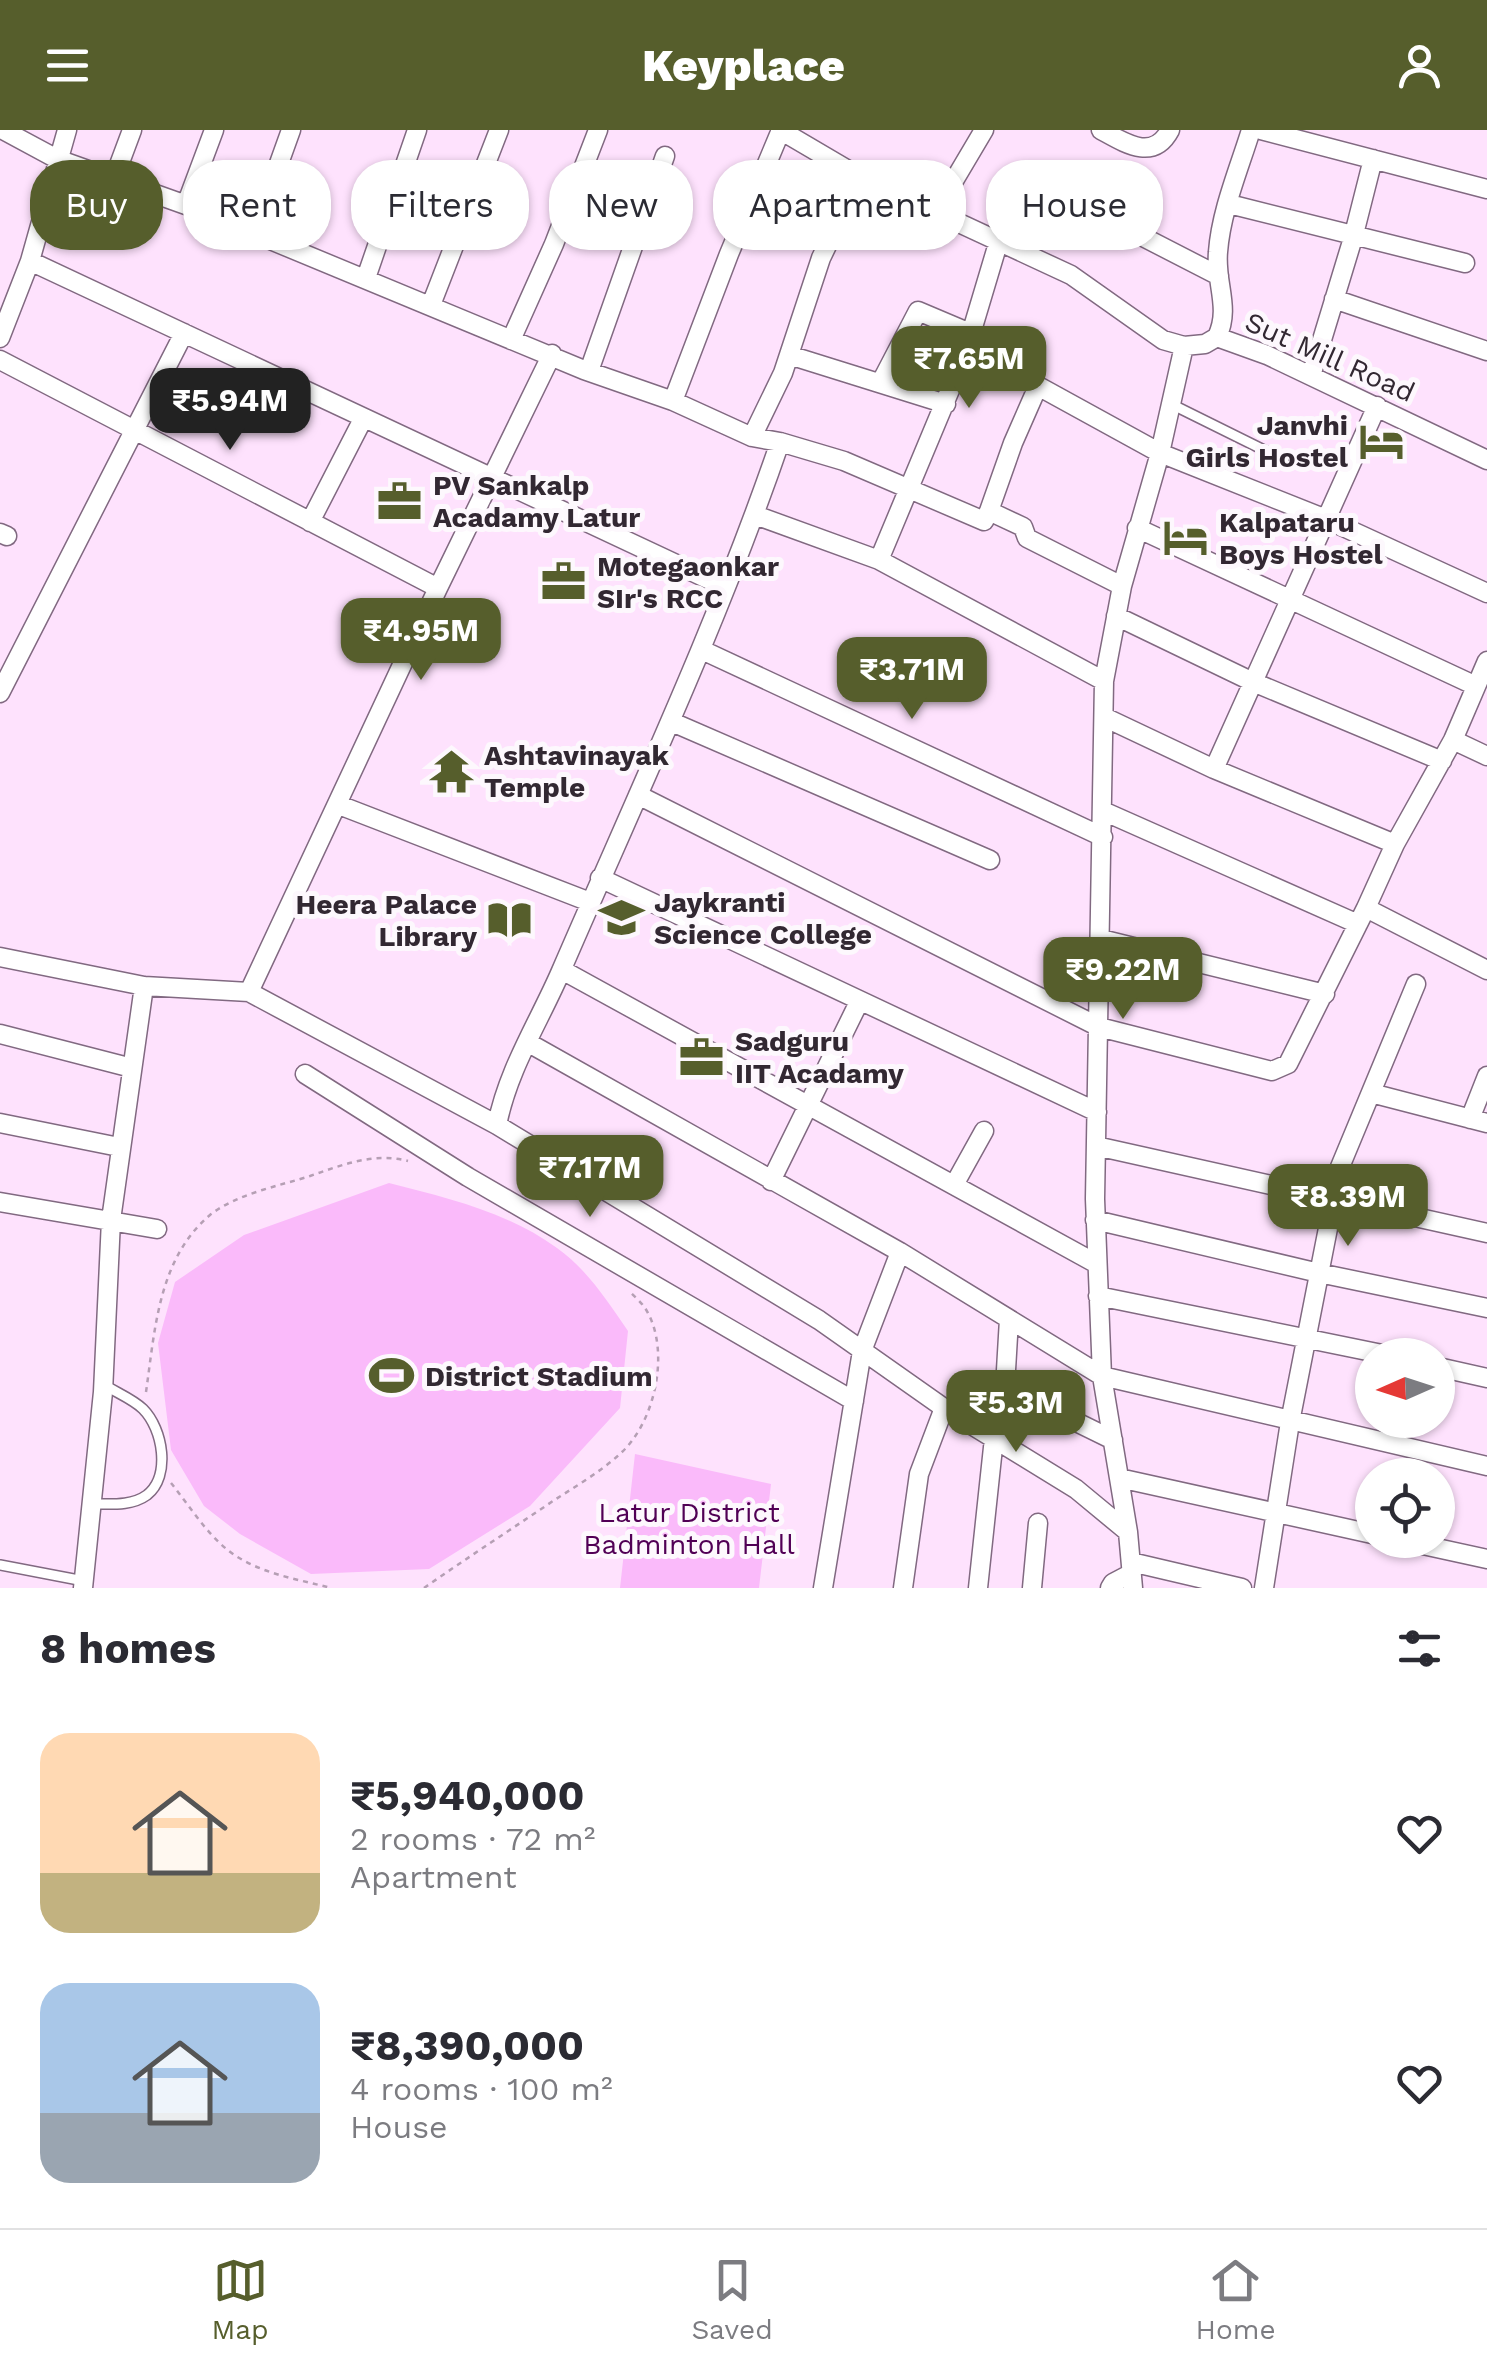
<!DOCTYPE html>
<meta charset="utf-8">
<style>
body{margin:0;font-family:"Work Sans",sans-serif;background:#f7f7f7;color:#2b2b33;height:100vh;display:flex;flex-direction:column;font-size:38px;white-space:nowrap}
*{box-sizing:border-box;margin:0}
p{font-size:32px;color:#7c7c81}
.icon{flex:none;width:55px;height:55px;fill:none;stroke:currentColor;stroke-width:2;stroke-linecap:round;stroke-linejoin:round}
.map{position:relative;height:1458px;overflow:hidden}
.drawer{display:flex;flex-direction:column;background:#fff;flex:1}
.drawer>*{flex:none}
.top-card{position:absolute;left:30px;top:30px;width:1428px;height:90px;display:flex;gap:20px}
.needle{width:65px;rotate:267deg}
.controls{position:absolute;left:1355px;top:1208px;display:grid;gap:20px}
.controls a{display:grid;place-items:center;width:100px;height:100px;border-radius:50%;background:#fff;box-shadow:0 2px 8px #0004;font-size:50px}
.price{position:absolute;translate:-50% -85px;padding:0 22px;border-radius:20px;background:#565e2c;color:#fff;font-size:32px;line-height:65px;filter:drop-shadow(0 2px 5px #0008)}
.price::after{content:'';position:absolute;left:50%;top:60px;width:30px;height:22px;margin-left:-15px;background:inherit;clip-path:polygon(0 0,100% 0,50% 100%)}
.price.on{background:#222;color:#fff}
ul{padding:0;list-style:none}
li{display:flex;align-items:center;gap:30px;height:250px;padding:0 40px}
li span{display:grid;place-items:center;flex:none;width:280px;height:200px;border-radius:30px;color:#555}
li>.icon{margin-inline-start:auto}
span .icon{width:120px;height:120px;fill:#fffc;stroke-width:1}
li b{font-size:42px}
h2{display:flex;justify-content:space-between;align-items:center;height:120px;padding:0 40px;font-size:42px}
.pill{padding:0 35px;border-radius:40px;background:#fff;box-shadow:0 2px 8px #0004;font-size:35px;line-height:90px}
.pill.on{background:#565e2c;color:#fff}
header{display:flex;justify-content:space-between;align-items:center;height:130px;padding:0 40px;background:#565e2c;color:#fff;font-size:45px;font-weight:800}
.menu{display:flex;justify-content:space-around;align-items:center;height:140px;border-top:2px solid #e1e1e2;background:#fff;font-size:28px;color:#7c7c81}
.menu a{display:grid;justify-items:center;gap:5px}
.menu .on{color:#565e2c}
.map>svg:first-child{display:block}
.green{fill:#fabafa}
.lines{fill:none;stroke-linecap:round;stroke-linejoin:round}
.lane-casing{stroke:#816981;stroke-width:12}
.street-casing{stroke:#816981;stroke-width:21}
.path{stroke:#b59fb4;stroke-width:2.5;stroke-dasharray:5 5;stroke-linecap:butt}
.lane{stroke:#fff;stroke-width:9}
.street{stroke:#fff;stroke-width:18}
.labels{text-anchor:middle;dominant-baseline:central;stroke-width:10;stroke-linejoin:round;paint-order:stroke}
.street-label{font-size:28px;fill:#322832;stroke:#fdf8fd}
.poi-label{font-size:28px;font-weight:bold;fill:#322832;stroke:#fdf8fd;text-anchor:start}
.park-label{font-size:28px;fill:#510055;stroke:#fdf8fd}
</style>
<header><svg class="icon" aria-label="menu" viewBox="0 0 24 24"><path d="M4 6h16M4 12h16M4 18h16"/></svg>Keyplace<svg class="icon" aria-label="person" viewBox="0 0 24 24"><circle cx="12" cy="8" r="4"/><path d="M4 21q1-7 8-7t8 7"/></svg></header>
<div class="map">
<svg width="1487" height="1458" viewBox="0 0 1487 1458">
<rect width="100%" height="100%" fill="#fee2fd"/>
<!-- green -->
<path class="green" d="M 389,1053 C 448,1068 507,1082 557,1118 C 587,1139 608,1172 628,1201 L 620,1278 L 530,1376 L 429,1439 L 311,1444 L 240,1404 L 204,1376 L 171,1320 L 158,1213 L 175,1152 L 244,1105 Z
M 635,1324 L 771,1354 L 759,1458 L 620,1458 Z"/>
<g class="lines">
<defs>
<path id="lane" d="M 1171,274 L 1284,330
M 94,1374 C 111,1374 132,1376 147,1365 C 171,1346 163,1299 143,1279 C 133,1269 115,1262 103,1254
M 0,1435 L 84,1451"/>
<path id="street" d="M 3,0 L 57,29 L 186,75 L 584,240 L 673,271 L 752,307 L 780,312 L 844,331 L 984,391 L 989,381 L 1023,397 L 1027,408 L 1122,456
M 780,0 L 860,47 L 1071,145 L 1163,210 L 1184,216 L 1205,214 L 1217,207 L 1267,225 L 1487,330
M 1101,0 C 1125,13 1153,32 1170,0
M 1261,0 L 1487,59
M 113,51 L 132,0
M 1229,74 L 1465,133
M 186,75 L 214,0
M 1081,75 L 1219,146
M 936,81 L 984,0
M 254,103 L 291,0
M 30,131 L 725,457
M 366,148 L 417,0
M 1334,169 L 1487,221
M 431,175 L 499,0
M 1217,207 C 1231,178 1215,153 1218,122 C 1221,81 1239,39 1251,0
M 0,208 L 30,131 L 67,0
M 511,210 L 554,114 L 598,0
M 965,224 L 1038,256
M 789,225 L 946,274
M 0,230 L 438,458
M 589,241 L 665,26
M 1311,246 L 1353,108 L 1373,29
M 881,252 L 918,181 L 970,203
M 673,271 L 729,124 L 781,0
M 752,307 L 783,243 L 821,128 L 860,47
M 989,381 L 1013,313 L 1038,256 L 1160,323 L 1326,389 L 1487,463
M 755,385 L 879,430 L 1104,551
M 310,392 L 363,289
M 1137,398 L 1476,556
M 0,403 L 7,406
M 879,430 L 965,224 L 999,110
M 1116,486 L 1253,552 L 1442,631
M 702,520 L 1103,707
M 0,563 L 184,203
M 1104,587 L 1214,639 L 1395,714
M 672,592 L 990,730
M 1453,610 L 1487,626
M 1214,639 L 1377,276
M 638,665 L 1099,897 L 1272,941 L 1288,934 L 1366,778 L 1487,840
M 339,675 L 590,772
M 1103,681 L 1358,794
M 600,748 L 1097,982
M 1366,778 L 1395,714 L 1453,610 L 1487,531
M 1101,809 L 1325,864
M 0,827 L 144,856 L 249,862 L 497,995 L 819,1190 L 944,1278 L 1076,1359 L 1128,1402
M 562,840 L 1097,1134
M 249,862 L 438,458 L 552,224
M 0,904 L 132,938
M 527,912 L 900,1122 L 862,1221 L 823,1458
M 305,944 L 468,1047 L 854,1271
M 1371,963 L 1487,993
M 1470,989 L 1487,946
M 0,993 L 119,1017
M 497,995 C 508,939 539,892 561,841 C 637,665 718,493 780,312
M 1096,1016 L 1487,1103
M 771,1051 L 859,872
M 954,1055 L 984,1001
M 0,1072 L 157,1099
M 1095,1090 L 1319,1143 L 1487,1178
M 900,1122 L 1102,1246 L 1487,1336
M 1098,1166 L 1387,1225
M 1438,1237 L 1487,1248
M 1005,1257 L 1113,1310
M 1119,1348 L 1372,1404
M 1400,1410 L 1487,1429
M 1131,1432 L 1242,1458
M 83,1458 L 103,1262 L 111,1090 L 144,856
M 903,1458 L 919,1344 L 944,1278
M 978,1458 L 994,1308 L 1005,1257 L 1009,1189
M 1032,1458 L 1038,1393
M 1110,1458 L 1113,1453 L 1132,1443
M 1133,1458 L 1128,1402 L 1102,1246 L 1095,1069 L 1104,551 L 1122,456 L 1160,323 L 1184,216
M 1264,1458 L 1290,1292 L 1340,1037 L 1416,854"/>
</defs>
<!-- lane casing -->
<use href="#lane" class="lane-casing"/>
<!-- street casing -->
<use href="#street" class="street-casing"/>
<!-- path -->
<path class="path" d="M 146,1262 C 155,1200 158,1129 210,1085 C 236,1064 279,1056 310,1046 C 342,1035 374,1022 408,1031
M 171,1353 C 192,1379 212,1413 241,1429 C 268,1445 301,1450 331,1458
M 424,1458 C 467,1428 510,1400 553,1371 C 576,1356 602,1341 622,1322 C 656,1290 671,1218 645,1178 C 641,1172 634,1166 629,1161"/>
<!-- lane -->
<use href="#lane" class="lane"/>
<!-- street -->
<use href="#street" class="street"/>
</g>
<!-- icons -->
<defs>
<symbol id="hotel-bare" viewBox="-9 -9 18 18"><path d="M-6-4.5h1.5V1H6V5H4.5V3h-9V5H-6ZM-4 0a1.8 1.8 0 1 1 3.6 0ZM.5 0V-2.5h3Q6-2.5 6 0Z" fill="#565e2c" stroke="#fdf8fd" stroke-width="2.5" paint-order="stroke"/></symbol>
<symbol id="office-bare" viewBox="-9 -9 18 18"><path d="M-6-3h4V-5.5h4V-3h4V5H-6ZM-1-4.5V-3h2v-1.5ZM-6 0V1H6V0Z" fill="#565e2c" stroke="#fdf8fd" stroke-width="2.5" paint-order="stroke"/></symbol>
<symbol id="temple-bare" viewBox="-9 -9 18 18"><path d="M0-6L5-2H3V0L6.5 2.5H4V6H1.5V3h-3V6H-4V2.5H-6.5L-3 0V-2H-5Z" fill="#565e2c" stroke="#fdf8fd" stroke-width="2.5" paint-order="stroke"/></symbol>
<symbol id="university-bare" viewBox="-9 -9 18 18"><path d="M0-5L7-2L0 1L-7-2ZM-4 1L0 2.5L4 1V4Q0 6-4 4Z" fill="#565e2c" stroke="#fdf8fd" stroke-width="2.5" paint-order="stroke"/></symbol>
<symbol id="library-bare" viewBox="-9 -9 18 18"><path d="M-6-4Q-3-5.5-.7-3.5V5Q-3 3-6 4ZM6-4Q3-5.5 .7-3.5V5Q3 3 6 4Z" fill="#565e2c" stroke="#fdf8fd" stroke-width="2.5" paint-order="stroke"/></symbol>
<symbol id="stadium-bare" viewBox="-9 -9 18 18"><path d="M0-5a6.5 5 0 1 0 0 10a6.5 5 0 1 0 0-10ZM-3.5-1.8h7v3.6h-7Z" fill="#565e2c" stroke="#fdf8fd" stroke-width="2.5" paint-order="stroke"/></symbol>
</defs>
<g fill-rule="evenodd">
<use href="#hotel-bare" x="1350" y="280" width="63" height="63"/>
<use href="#office-bare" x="368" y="340" width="63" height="63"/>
<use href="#hotel-bare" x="1154" y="376" width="63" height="63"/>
<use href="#office-bare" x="532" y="420" width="63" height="63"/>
<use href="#temple-bare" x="420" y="610" width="63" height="63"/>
<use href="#university-bare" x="590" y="756" width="63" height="63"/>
<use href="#library-bare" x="478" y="758" width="63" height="63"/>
<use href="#office-bare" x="670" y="896" width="63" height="63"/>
<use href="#stadium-bare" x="360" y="1214" width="63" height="63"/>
</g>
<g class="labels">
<!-- street labels -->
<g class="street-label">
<text transform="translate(1330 227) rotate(24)">Sut Mill Road</text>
</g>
<!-- poi labels -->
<g class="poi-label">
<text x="1348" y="295" text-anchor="end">Janvhi<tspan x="1348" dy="32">Girls Hostel</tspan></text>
<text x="433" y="355">PV Sankalp<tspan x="433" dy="32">Acadamy Latur</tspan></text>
<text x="1219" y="392">Kalpataru<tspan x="1219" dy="32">Boys Hostel</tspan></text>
<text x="597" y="436">Motegaonkar<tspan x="597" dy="32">SIr's RCC</tspan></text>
<text x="484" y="625">Ashtavinayak<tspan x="484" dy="32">Temple</tspan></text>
<text x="654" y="772">Jaykranti<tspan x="654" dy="32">Science College</tspan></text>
<text x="477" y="774" text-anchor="end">Heera Palace<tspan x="477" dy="32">Library</tspan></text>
<text x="735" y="911">Sadguru<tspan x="735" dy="32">IIT Acadamy</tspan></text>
<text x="425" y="1246">District Stadium</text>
</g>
<!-- park labels -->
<g class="park-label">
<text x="689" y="1382">Latur District<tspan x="689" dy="32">Badminton Hall</tspan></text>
</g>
</g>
</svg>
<div class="controls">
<a><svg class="needle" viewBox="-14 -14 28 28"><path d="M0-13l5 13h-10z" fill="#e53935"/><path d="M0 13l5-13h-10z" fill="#7c7c81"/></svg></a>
<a><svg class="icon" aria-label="locate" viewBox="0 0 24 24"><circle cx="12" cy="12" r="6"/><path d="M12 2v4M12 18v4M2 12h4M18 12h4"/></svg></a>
</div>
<b class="price" style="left:969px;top:281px">₹7.65M</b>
<b class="price on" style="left:230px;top:323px">₹5.94M</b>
<b class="price" style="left:421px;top:553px">₹4.95M</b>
<b class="price" style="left:912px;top:592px">₹3.71M</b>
<b class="price" style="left:1123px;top:892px">₹9.22M</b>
<b class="price" style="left:590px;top:1090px">₹7.17M</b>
<b class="price" style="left:1348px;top:1119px">₹8.39M</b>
<b class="price" style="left:1016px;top:1325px">₹5.3M</b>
<div class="top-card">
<a class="pill on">Buy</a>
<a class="pill">Rent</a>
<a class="pill">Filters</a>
<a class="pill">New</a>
<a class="pill">Apartment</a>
<a class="pill">House</a>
</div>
</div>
<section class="drawer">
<h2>8 homes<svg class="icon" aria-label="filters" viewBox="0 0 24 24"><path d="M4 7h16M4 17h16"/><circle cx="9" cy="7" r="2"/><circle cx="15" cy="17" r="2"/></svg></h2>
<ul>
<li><span style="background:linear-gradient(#ffd9b3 70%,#c2b280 0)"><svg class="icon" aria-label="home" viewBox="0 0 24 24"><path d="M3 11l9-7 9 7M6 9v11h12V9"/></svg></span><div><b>₹5,940,000</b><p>2 rooms · 72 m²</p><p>Apartment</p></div><svg class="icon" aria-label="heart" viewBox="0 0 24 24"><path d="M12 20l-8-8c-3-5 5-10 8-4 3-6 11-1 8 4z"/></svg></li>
<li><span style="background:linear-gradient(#a9c7e8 65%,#9aa5b1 0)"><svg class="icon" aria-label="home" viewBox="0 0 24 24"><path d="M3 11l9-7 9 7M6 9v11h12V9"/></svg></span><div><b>₹8,390,000</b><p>4 rooms · 100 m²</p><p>House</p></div><svg class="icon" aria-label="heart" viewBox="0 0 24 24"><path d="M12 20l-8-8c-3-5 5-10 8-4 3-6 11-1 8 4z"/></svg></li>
</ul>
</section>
<nav class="menu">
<a class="on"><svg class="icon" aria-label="map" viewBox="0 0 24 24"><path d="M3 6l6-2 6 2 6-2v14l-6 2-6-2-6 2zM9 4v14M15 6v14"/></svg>Map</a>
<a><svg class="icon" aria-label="saved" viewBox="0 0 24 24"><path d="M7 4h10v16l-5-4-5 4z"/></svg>Saved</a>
<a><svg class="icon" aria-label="home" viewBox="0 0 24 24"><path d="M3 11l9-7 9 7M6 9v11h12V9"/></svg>Home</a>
</nav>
